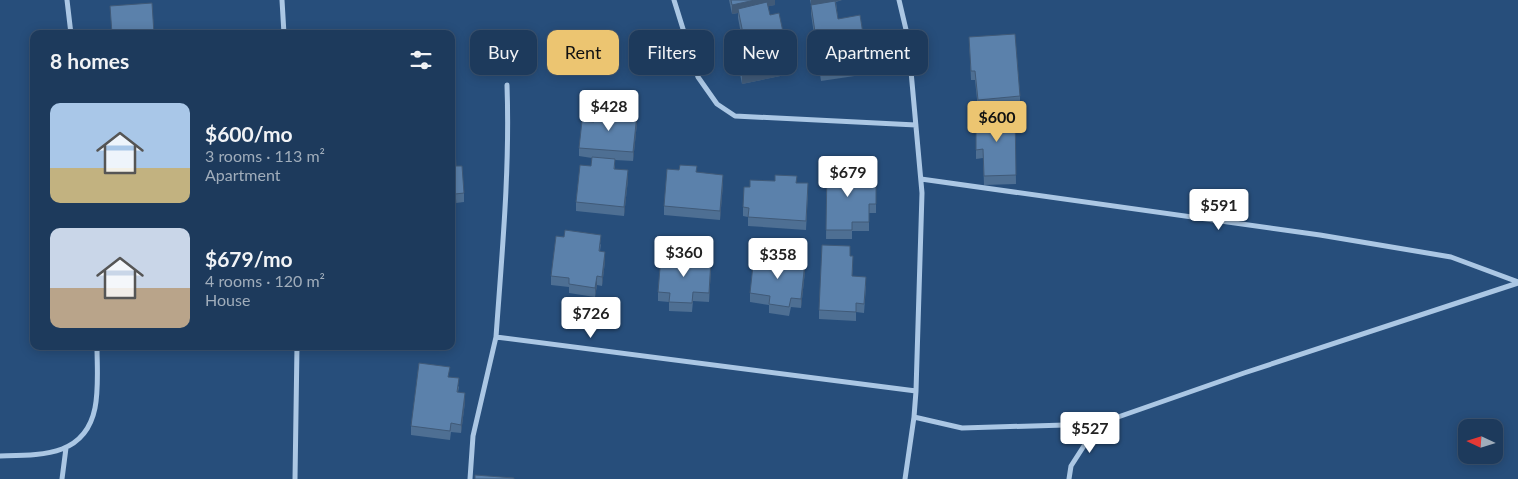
<!DOCTYPE html>
<meta charset="utf-8">
<style>
body{margin:0;font-family:Lato,sans-serif;background:#2a4565;color:#f1f3f6;height:100vh;display:flex;flex-direction:column;font-size:19px;white-space:nowrap}
*{box-sizing:border-box;margin:0}
p{font-size:16px;color:#a0adbb}
.icon{flex:none;width:28px;height:28px;fill:none;stroke:currentColor;stroke-width:2;stroke-linecap:round;stroke-linejoin:round}
.map{position:relative;flex:1;overflow:hidden}
.sheet{position:absolute;left:30px;top:30px;width:425px;height:320px;display:flex;flex-direction:column;background:#1d3a5c;border-radius:10px;box-shadow:0 2px 12px #0003,0 0 0 1px #3b5472}
.sheet>*{flex:none}
.top-card{position:absolute;left:470px;top:30px;width:475px;height:45px;display:flex;gap:10px}
.needle{width:32px;rotate:274deg}
.fabs{position:absolute;left:1458px;top:419px;display:grid;gap:10px}
.fabs a{display:grid;place-items:center;width:45px;height:45px;border-radius:10px;background:#1d3a5c;box-shadow:0 2px 12px #0003,0 0 0 1px #3b5472;font-size:25px}
.price{position:absolute;translate:-50% -42px;padding:0 11px;border-radius:5px;background:#fff;color:#222;font-size:16px;line-height:32px;filter:drop-shadow(0 1px 2px #0008)}
.price::after{content:'';position:absolute;left:50%;top:30px;width:15px;height:11px;margin-left:-8px;background:inherit;clip-path:polygon(0 0,100% 0,50% 100%)}
.price.current{background:#ecc571;color:#111}
ul{padding:0;list-style:none}
li{display:flex;align-items:center;gap:15px;height:125px;padding:0 20px}
li span{display:grid;place-items:center;flex:none;width:140px;height:100px;border-radius:10px;color:#555}
li>.icon{margin-inline-start:auto}
span .icon{width:60px;height:60px;fill:#fffc;stroke-width:1}
li b{font-size:21px}
h2{display:flex;justify-content:space-between;align-items:center;height:60px;padding:0 20px;font-size:21px}
.chip{padding:0 18px;border-radius:10px;background:#1d3a5c;box-shadow:0 2px 12px #0003,0 0 0 1px #3b5472;font-size:18px;line-height:45px}
.chip.current{background:#ecc571;color:#111}
.map>svg:first-child{display:block}
.lines{fill:none;stroke-linecap:round;stroke-linejoin:round}
.street{stroke:#abc7e4;stroke-width:5}
.wall{fill:#4e6f93}
.shaded-wall{fill:#405a78}
.building{fill:#5b81ab;stroke:#405a78}
</style>
<div class="map">
<svg width="1518" height="479" viewBox="0 0 1518 479">
<rect width="100%" height="100%" fill="#274e7b"/>
<g class="lines">
<!-- street -->
<path class="street" d="M 67,0 L 71,34
M 282,0 L 284,34
M 674,0 L 698,77 L 717,104 L 735,116 L 916,125
M 899,0 L 908,38 L 922,193 L 916,391 L 914,417
M 507,85 C 510,169 502,253 496,337 L 916,391
M 921,179 L 1320,235 L 1451,257 L 1518,282
M 0,456 C 41,455 85,457 95,408 C 99,388 97,366 97,346
M 62,479 L 66,448
M 295,479 L 297,346
M 470,479 L 473,436 L 496,337
M 905,479 L 914,417 L 962,428 L 1098,424 L 1244,373 L 1518,283
M 1069,479 L 1071,466 L 1098,424"/>
</g>
<!-- wall -->
<path class="wall" d="M 729,0 L 775,0 L 775,5 L 768,6 L 770,15 L 790,74 L 742,84 L 736,54 L 736,45 L 743,44 L 738,18 L 738,13 L 732,14 Z
M 810,0 L 842,0 L 836,2 L 838,19 L 868,65 L 868,74 L 821,81 L 811,14 L 811,5 Z
M 969,37 L 1020,96 L 1020,105 L 978,109 L 975,80 L 971,80 Z
M 1015,112 L 1016,184 L 984,185 L 983,158 L 976,159 L 976,122 L 980,122 Z
M 594,122 L 637,123 L 633,161 L 615,160 L 615,169 L 628,179 L 624,216 L 576,211 L 576,202 L 591,166 L 592,158 L 579,156 L 579,148 Z
M 451,149 L 464,193 L 464,202 L 456,203 L 456,212 L 451,212 Z
M 827,168 L 869,182 L 876,182 L 876,213 L 869,213 L 869,231 L 852,231 L 852,239 L 826,239 Z
M 697,173 L 723,184 L 720,220 L 664,215 L 664,206 Z
M 797,183 L 808,192 L 806,230 L 748,226 L 748,217 L 743,216 L 743,207 L 750,187 Z
M 601,244 L 600,251 L 605,261 L 602,286 L 597,285 L 595,297 L 569,293 L 569,287 L 551,285 L 551,276 Z
M 850,256 L 853,265 L 852,276 L 866,286 L 864,313 L 856,312 L 856,321 L 819,319 L 819,310 Z
M 711,268 L 709,302 L 693,301 L 692,312 L 669,311 L 669,302 L 658,301 L 658,292 Z
M 805,271 L 801,308 L 791,307 L 789,316 L 769,313 L 769,305 L 750,302 L 750,293 Z
M 450,377 L 459,387 L 458,392 L 465,402 L 461,433 L 451,432 L 450,440 L 411,435 L 411,426 Z"/>
<!-- shaded-wall -->
<path class="shaded-wall" d="M 755,0 L 775,0 L 775,5 L 738,13 L 738,9 L 738,13 L 732,14 L 732,5 Z
M 811,0 L 842,0 L 811,8 Z
M 790,65 L 790,74 L 742,84 L 742,75 Z
M 637,114 L 637,123 L 633,161 L 633,152 Z
M 628,170 L 628,179 L 624,216 L 624,207 Z
M 723,175 L 723,184 L 720,220 L 720,211 Z
M 605,252 L 605,261 L 602,286 L 602,277 Z
M 711,259 L 711,268 L 709,302 L 709,293 Z
M 805,262 L 805,271 L 801,308 L 801,299 Z
M 597,276 L 597,285 L 595,297 L 595,288 Z
M 465,393 L 465,402 L 461,433 L 461,425 Z"/>
<!-- building -->
<path class="building" d="M 731,0 L 755,0 L 732,5 Z
M 835,1 L 838,19 L 860,15 L 868,65 L 821,72 L 811,5 Z
M 767,2 L 770,15 L 779,13 L 790,65 L 742,75 L 736,45 L 745,43 L 738,9 Z
M 152,3 L 154,34 L 112,34 L 110,6 Z
M 1015,34 L 1020,96 L 978,100 L 975,71 L 971,71 L 969,37 Z
M 595,111 L 637,114 L 633,152 L 579,148 L 582,121 L 594,122 Z
M 1015,112 L 1016,175 L 984,176 L 983,149 L 976,150 L 976,122 L 980,122 L 980,113 Z
M 451,149 L 455,149 L 456,166 L 462,166 L 464,193 L 455,194 L 456,203 L 451,203 Z
M 592,157 L 615,159 L 614,169 L 628,170 L 624,207 L 576,202 L 580,165 L 591,166 Z
M 680,165 L 697,166 L 696,172 L 723,175 L 720,211 L 664,206 L 667,169 L 679,170 Z
M 827,168 L 869,169 L 869,182 L 876,182 L 876,204 L 869,204 L 869,222 L 852,222 L 852,230 L 826,230 Z
M 775,175 L 797,176 L 796,183 L 808,183 L 806,221 L 748,217 L 749,208 L 743,207 L 744,187 L 750,187 L 750,180 L 775,181 Z
M 565,230 L 601,235 L 599,251 L 605,252 L 602,277 L 597,276 L 595,288 L 569,284 L 569,278 L 551,276 L 556,236 L 564,237 Z
M 822,245 L 850,246 L 850,256 L 853,256 L 852,276 L 866,277 L 864,304 L 856,303 L 856,312 L 819,310 Z
M 661,256 L 711,259 L 709,293 L 693,292 L 692,303 L 669,302 L 670,293 L 658,292 Z
M 754,256 L 805,262 L 801,299 L 791,298 L 789,307 L 769,304 L 770,296 L 750,293 Z
M 419,363 L 450,367 L 448,377 L 459,378 L 457,392 L 465,393 L 461,425 L 451,423 L 450,431 L 411,426 Z
M 475,475 L 514,478 L 514,479 L 475,479 Z"/>
</svg>
<div class="fabs">
<a><svg class="needle" viewBox="-14 -14 28 28"><path d="M0-13l5 13h-10z" fill="#e53935"/><path d="M0 13l5-13h-10z" fill="#a0adbb"/></svg></a>
</div>
<b class="price" style="left:609px;top:132px">$428</b>
<b class="price current" style="left:997px;top:143px">$600</b>
<b class="price" style="left:848px;top:198px">$679</b>
<b class="price" style="left:1219px;top:231px">$591</b>
<b class="price" style="left:684px;top:278px">$360</b>
<b class="price" style="left:778px;top:280px">$358</b>
<b class="price" style="left:591px;top:339px">$726</b>
<b class="price" style="left:1090px;top:454px">$527</b>
<div class="top-card">
<a class="chip">Buy</a>
<a class="chip current">Rent</a>
<a class="chip">Filters</a>
<a class="chip">New</a>
<a class="chip">Apartment</a>
</div>
<section class="sheet">
<h2>8 homes<svg class="icon" aria-label="filters" viewBox="0 0 24 24"><path d="M4 7h16M4 17h16"/><circle cx="9" cy="7" r="2"/><circle cx="15" cy="17" r="2"/></svg></h2>
<ul>
<li><span style="background:linear-gradient(#a9c7e8 65%,#c2b280 0)"><svg class="icon" aria-label="home" viewBox="0 0 24 24"><path d="M3 11l9-7 9 7M6 9v11h12V9"/></svg></span><div><b>$600/mo</b><p>3 rooms · 113 m²</p><p>Apartment</p></div></li>
<li><span style="background:linear-gradient(#c9d6e8 60%,#b9a48a 0)"><svg class="icon" aria-label="home" viewBox="0 0 24 24"><path d="M3 11l9-7 9 7M6 9v11h12V9"/></svg></span><div><b>$679/mo</b><p>4 rooms · 120 m²</p><p>House</p></div></li>
</ul>
</section>
</div>
